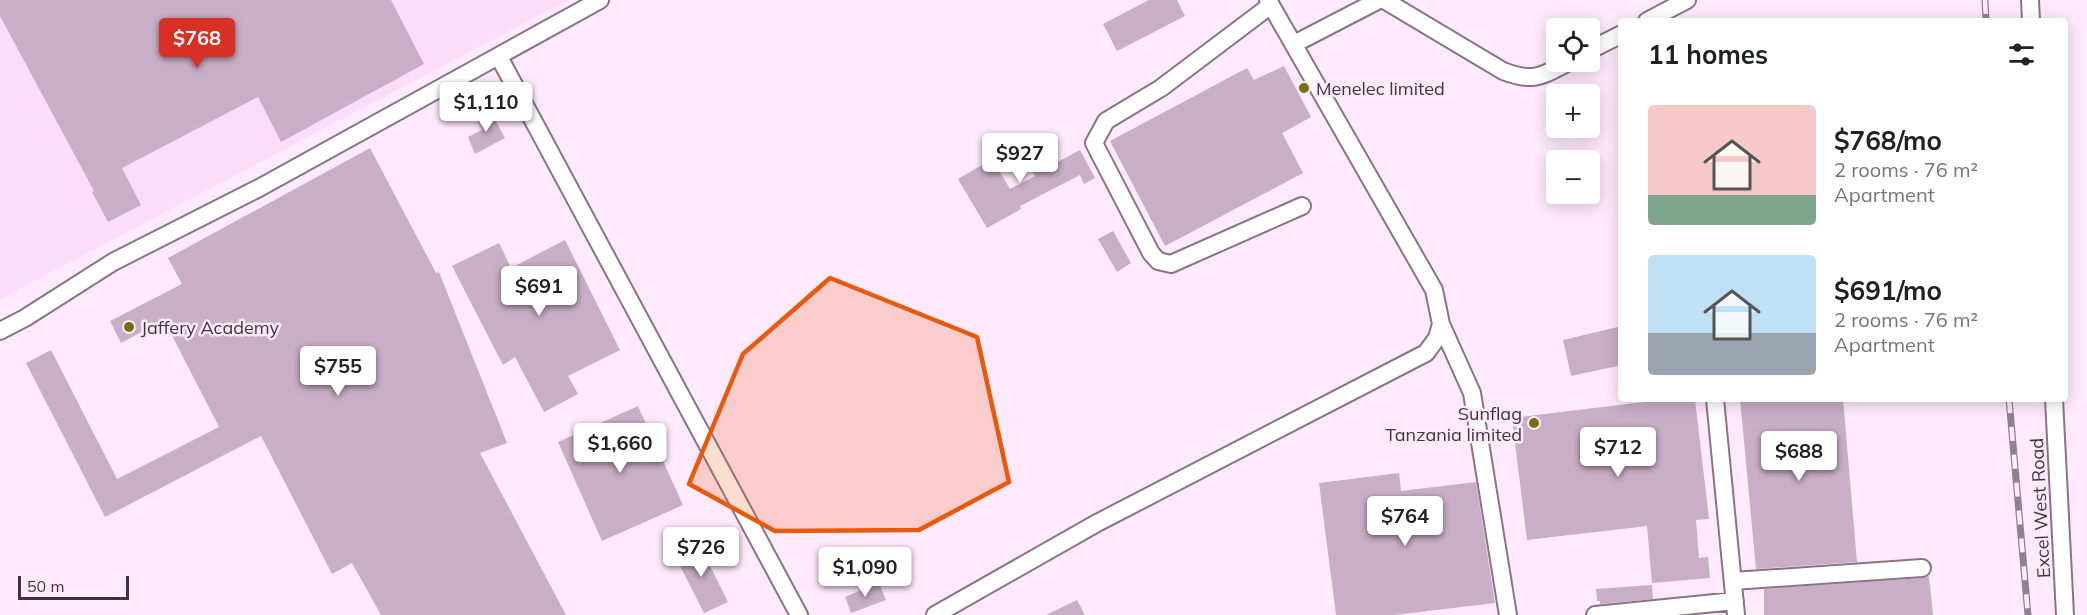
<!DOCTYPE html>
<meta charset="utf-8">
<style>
body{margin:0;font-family:Mulish,sans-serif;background:#f2f2f2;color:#202124;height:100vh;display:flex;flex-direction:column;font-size:22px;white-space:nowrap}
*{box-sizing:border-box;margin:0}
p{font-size:20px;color:#757577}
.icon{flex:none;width:33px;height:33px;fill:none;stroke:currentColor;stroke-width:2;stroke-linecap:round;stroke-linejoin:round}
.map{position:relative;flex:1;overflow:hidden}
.drawer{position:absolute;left:1618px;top:18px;width:450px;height:384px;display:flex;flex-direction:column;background:#fff;border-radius:6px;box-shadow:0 3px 15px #0003}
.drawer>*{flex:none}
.fabs{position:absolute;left:1546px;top:18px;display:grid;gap:12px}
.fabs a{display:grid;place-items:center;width:54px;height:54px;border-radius:6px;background:#fff;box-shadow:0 3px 15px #0003;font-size:30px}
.scale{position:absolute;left:18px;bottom:15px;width:111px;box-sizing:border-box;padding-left:6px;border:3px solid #3f343e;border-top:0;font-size:16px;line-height:21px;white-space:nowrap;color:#3f343e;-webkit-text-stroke:4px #ffe9fd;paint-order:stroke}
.price{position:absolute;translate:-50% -51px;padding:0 14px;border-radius:6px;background:#fff;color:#222;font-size:20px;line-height:39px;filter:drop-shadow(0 2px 3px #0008)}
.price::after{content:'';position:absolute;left:50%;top:36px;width:18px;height:14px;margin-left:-9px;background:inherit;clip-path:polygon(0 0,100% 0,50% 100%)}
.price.on{background:#d93025;color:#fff}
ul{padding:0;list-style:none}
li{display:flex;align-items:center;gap:18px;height:150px;padding:0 30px}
li span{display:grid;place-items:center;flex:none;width:168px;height:120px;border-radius:6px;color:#555}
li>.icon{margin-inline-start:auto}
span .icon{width:72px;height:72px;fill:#fffc;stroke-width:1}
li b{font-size:26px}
h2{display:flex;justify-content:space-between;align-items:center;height:72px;padding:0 30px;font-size:26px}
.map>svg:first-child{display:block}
.built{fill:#fddbfa}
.building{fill:#c8aec6}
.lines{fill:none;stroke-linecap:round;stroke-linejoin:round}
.minor-casing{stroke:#8b7289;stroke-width:20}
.minor{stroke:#fff;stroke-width:16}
.rail-casing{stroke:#918190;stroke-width:7}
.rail{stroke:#ffe9fd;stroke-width:4.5;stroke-dasharray:14;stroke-linecap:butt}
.marked{fill:#e8590c;fill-opacity:0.2;stroke:#e8590c;stroke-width:4.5;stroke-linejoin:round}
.poi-dot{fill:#786e0c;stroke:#ffe9fd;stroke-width:2}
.labels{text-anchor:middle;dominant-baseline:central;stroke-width:5;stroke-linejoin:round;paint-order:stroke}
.poi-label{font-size:18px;fill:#3f343e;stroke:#ffe9fd;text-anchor:start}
.street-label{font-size:18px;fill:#3f343e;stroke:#ffe9fd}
</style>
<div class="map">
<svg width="2087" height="615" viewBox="0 0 2087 615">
<rect width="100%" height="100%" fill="#ffe9fd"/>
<!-- built -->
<path class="built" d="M 0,0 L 568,0 L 0,299 Z"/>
<!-- building -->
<path class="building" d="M 0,0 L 391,0 L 424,64 L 281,142 L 258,97 L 122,168 L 141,205 L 108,222 L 92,192 L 94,191 L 0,16 Z
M 1149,0 L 1177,0 L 1185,16 L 1117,51 L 1103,24 Z
M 1284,66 L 1311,117 L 1282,133 L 1303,173 L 1165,246 L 1110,141 L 1247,68 L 1254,80 Z
M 490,110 L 505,138 L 475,154 L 468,137 L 482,130 L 476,117 Z
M 1035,142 L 1050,166 L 1080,150 L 1095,178 L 1084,184 L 1080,175 L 1020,206 L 1021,209 L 987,228 L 958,179 L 992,159 L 1010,189 L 1035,176 L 1020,152 Z
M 370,148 L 436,273 L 439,272 L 507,443 L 480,453 L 566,615 L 381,615 L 352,563 L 332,574 L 261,436 L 105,517 L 26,363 L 51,350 L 117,479 L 219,427 L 164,320 L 121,343 L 110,321 L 182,284 L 168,258 Z
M 1113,231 L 1131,263 L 1117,272 L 1098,239 Z
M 565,240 L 620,350 L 568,376 L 578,394 L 544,412 L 515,357 L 503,365 L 452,266 L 499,243 L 511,268 Z
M 1622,326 L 1622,365 L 1571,376 L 1563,340 Z
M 1669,399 L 1695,399 L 1709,519 L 1696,520 L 1699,558 L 1708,557 L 1710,578 L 1652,583 L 1647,526 L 1527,540 L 1512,418 Z
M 1740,399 L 1843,399 L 1857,562 L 1756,569 Z
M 638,406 L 683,505 L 602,541 L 558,442 Z
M 1399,473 L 1401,491 L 1476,482 L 1495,603 L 1394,615 L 1336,615 L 1319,483 Z
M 698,542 L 728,602 L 704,613 L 674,554 Z
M 1929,576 L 1933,615 L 1764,615 L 1764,589 L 1923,578 Z
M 879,583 L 886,600 L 851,613 L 845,597 Z
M 1652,585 L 1653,599 L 1600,604 L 1600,601 L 1597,601 L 1596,589 Z
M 1077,600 L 1085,615 L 1046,615 Z"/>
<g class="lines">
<defs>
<path id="minor" d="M 1268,0 L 1434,290 L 1441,324 L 1472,393 L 1508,615
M 1384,0 L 1503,71 C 1534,83 1541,76 1569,62
M 2030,0 L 2031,21
M 1271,5 L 1161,88 L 1106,121 L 1094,143 L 1151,253 L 1158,261 L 1171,264 L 1302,206
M 1647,21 L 1687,0
M 1294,44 L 1379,0
M 1590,50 L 1622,34
M 499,57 L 799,615
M 0,331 L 25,318 L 113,262 L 259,188 L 600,0
M 1715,399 L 1736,615
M 2054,399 L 2065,615
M 1733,581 L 1922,568
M 935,615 L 1097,523 L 1426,353 L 1437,338 L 1441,324
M 1595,615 L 1735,601"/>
</defs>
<!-- minor casing -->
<use href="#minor" class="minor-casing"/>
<!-- minor -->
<use href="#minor" class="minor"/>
<defs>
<path id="rail" d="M 1985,0 L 1986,21
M 2009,399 L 2028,615"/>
</defs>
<!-- rail casing -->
<use href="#rail" class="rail-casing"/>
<!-- rail -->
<use href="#rail" class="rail"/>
</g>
<!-- marked area -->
<path class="marked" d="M 830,278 L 977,337 L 1009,482 L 919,530 L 775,531 L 689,484 L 743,354 Z"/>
<!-- markers -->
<g class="poi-dot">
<circle cx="1304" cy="88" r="6"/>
<circle cx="129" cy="327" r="6"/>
<circle cx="1534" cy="423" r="6"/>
</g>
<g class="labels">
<!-- poi labels -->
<g class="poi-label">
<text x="1316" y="88">Menelec limited</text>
<text x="141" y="327">Jaffery Academy</text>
<text x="1522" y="413" text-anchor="end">Sunflag<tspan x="1522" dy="21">Tanzania limited</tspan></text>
</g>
<!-- street labels -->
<g class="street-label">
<text transform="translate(2040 508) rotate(-93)">Excel West Road</text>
</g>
</g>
</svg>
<div class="fabs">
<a><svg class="icon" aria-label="locate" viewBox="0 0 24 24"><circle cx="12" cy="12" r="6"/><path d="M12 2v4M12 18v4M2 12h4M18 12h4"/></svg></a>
<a>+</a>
<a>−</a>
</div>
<div class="scale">50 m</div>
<b class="price on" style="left:197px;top:69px">$768</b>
<b class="price" style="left:486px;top:133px">$1,110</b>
<b class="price" style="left:1020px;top:184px">$927</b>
<b class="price" style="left:539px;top:317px">$691</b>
<b class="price" style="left:338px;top:397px">$755</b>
<b class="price" style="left:620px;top:474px">$1,660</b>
<b class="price" style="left:1618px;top:478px">$712</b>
<b class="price" style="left:1799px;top:482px">$688</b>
<b class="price" style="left:1405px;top:547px">$764</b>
<b class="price" style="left:701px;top:578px">$726</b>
<b class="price" style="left:865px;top:598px">$1,090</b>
<section class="drawer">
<h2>11 homes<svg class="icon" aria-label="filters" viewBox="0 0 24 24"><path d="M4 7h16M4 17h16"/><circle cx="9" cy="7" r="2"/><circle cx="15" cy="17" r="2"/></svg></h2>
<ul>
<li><span style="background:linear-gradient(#f6c9c9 75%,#7fa58c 0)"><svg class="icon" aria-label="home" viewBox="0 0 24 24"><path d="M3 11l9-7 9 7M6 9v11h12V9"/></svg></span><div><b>$768/mo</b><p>2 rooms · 76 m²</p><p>Apartment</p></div></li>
<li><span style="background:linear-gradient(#bfe0f5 65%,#9aa5b1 0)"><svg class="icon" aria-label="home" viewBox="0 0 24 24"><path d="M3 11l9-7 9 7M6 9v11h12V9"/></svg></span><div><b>$691/mo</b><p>2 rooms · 76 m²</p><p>Apartment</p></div></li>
</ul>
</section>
</div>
